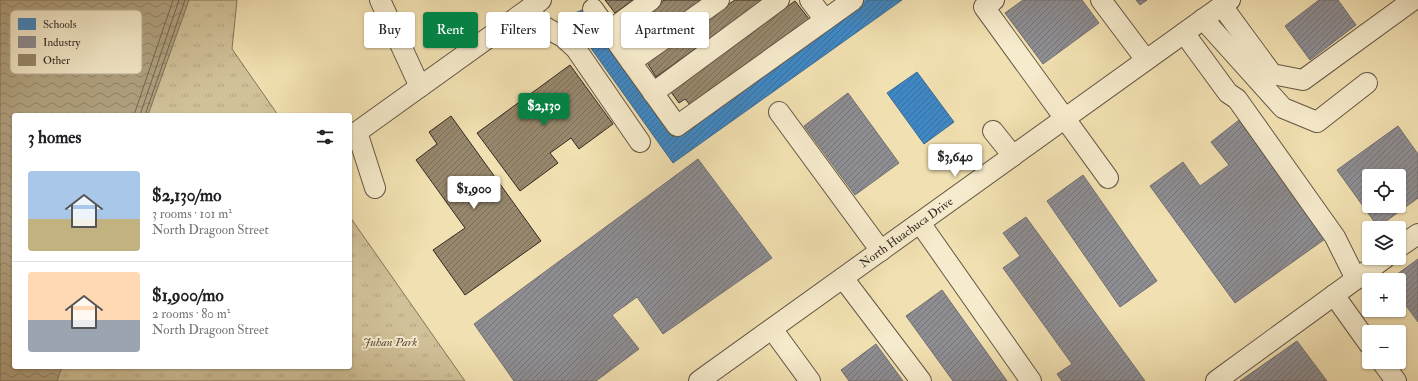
<!DOCTYPE html>
<meta charset="utf-8">
<style>
body{margin:0;font-family:"IM FELL Double Pica",serif;background:#f6f6f6;color:#202124;height:100vh;display:flex;flex-direction:column;font-size:15px;white-space:nowrap}
*{box-sizing:border-box;margin:0}
p{font-size:13px;color:#757577}
.icon{flex:none;width:22px;height:22px;fill:none;stroke:currentColor;stroke-width:2;stroke-linecap:round;stroke-linejoin:round}
.map{position:relative;flex:1;overflow:hidden}
.panel{position:absolute;left:12px;top:113px;width:340px;height:256px;display:flex;flex-direction:column;background:#fff;border-radius:4px;box-shadow:0 1px 3px #0004}
.panel>*{flex:none}
.hud{position:absolute;left:364px;top:12px;width:380px;height:36px;display:flex;gap:8px}
.controls{position:absolute;left:1362px;top:169px;display:grid;gap:8px}
.controls a{display:grid;place-items:center;width:44px;height:44px;border-radius:4px;background:#fff;box-shadow:0 1px 3px #0004;font-size:20px}
.price{position:absolute;translate:-50% -34px;padding:0 9px;border-radius:4px;background:#fff;color:#222;font-size:13px;line-height:26px;filter:drop-shadow(0 1px 2px #0008)}
.price::after{content:'';position:absolute;left:50%;top:24px;width:12px;height:9px;margin-left:-6px;background:inherit;clip-path:polygon(0 0,100% 0,50% 100%)}
.price.on{background:#0b8043;color:#fff}
ul{padding:0;list-style:none}
li{display:flex;align-items:center;gap:12px;height:100px;padding:0 16px}
li+li{border-top:1px solid #e0e0e0}
li span{display:grid;place-items:center;flex:none;width:112px;height:80px;border-radius:4px;color:#555}
li>.icon{margin-inline-start:auto}
span .icon{width:48px;height:48px;fill:#fffc;stroke-width:1}
li b{font-size:17px}
h2{display:flex;justify-content:space-between;align-items:center;height:48px;padding:0 16px;font-size:17px}
.pill{padding:0 14px;border-radius:4px;background:#fff;box-shadow:0 1px 3px #0004;font-size:14px;line-height:36px}
.pill.on{background:#0b8043;color:#fff}
.map>svg:first-child{display:block}
.park{fill:url(#park-tufts);stroke:#83755e}
.water{fill:url(#water-waves);stroke:#7f725b}
.schools{fill:url(#schools-hatch);stroke:#3c6c94}
.industry{fill:url(#industry-hatch);stroke:#736f71;fill-rule:evenodd}
.lines{fill:none;stroke-linecap:round;stroke-linejoin:round}
.shore{stroke:#736652;stroke-width:1}
.building{fill:url(#building-hatch);stroke:#352923}
.minor-casing{stroke:#645746;stroke-width:22}
.minor{stroke:#f6ebcc;stroke-width:20}
.labels{text-anchor:middle;dominant-baseline:central;stroke-width:4;stroke-linejoin:round;paint-order:stroke}
.street-label{font-size:12px;fill:#352923;stroke:#f6ebcc}
.park-label{font-size:12px;font-style:italic;fill:#5c4f40;stroke:#f6ebcc}
.key{fill:#f6ebcc;stroke:#bcb199;stroke-width:1}
.key-label{font-size:11px;fill:#352923}
</style>
<div class="map">
<svg width="1418" height="381" viewBox="0 0 1418 381">
<defs>
<pattern id="park-tufts" width="24" height="20" patternUnits="userSpaceOnUse"><rect width="24" height="20" fill="#d1c199"/><path d="M3 7l-1-3M5 7V3M7 7l1-3M15 17l-1-3M17 17v-4M19 17l1-3" fill="none" stroke="#b4a684"/></pattern>
<pattern id="water-waves" width="16" height="10" patternUnits="userSpaceOnUse"><rect width="16" height="10" fill="#b1a281"/><path d="M0 5q4-4 8 0t8 0" fill="none" stroke="#918469"/></pattern>
<pattern id="schools-hatch" width="6" height="6" patternUnits="userSpaceOnUse"><rect width="6" height="6" fill="#3f88c5"/><path d="M-1 1l2-2M0 6l6-6M5 7l2-2" fill="none" stroke="#366fa0"/></pattern>
<pattern id="industry-hatch" width="6" height="6" patternUnits="userSpaceOnUse"><rect width="6" height="6" fill="#8d8d92"/><path d="M-1 1l2-2M0 6l6-6M5 7l2-2" fill="none" stroke="#747377"/></pattern>
<pattern id="building-hatch" width="6" height="6" patternUnits="userSpaceOnUse"><rect width="6" height="6" fill="#97886d"/><path d="M-1 1l2-2M0 6l6-6M5 7l2-2" fill="none" stroke="#7c6f59"/></pattern>
</defs>
<rect width="100%" height="100%" fill="#f1e0b1"/>
<filter id="stains"><feTurbulence type="fractalNoise" baseFrequency=".005" numOctaves="4"/><feColorMatrix values="0 0 0 0 .2 0 0 0 0 .09 0 0 0 0 .02 0 0 0 .5 -.17"/></filter>
<radialGradient id="worn" r=".72"><stop offset=".6" stop-color="#630" stop-opacity="0"/><stop offset="1" stop-color="#630" stop-opacity=".3"/></radialGradient>
<!-- park -->
<path class="park" d="M 0,0 L 237,0 L 232,49 L 278,115 L 14,115 L 14,367 L 350,367 L 350,217 L 465,381 L 0,381 Z"/>
<!-- water -->
<path class="water" d="M 0,0 L 189,0 L 148,115 L 14,115 L 14,367 L 62,367 L 57,381 L 0,381 Z"/>
<!-- schools -->
<path class="schools" d="M 866,0 L 902,0 L 673,163 L 568,16 L 582,10 L 673,137 Z
M 917,72 L 954,122 L 924,144 L 887,93 Z"/>
<!-- industry -->
<path class="industry" d="M 1023,0 L 1082,0 L 1099,23 L 1043,64 L 1005,13 Z
M 1136,0 L 1147,0 L 1140,5 Z
M 1319,0 L 1338,0 L 1356,25 L 1310,60 L 1285,26 Z
M 848,93 L 899,163 L 855,195 L 804,126 Z
M 1239,120 L 1325,239 L 1235,303 L 1150,186 L 1183,162 L 1200,186 L 1229,165 L 1211,142 Z
M 1398,126 L 1418,154 L 1418,198 L 1378,227 L 1337,170 ZM 1369,176 L 1399,176 L 1399,206 L 1369,206 Z
M 698,159 L 772,258 L 663,334 L 637,297 L 612,315 L 639,349 L 596,381 L 514,381 L 474,324 Z
M 1083,175 L 1157,281 L 1120,307 L 1047,201 Z
M 1026,217 L 1145,381 L 1062,381 L 1057,374 L 1072,364 L 1003,268 L 1020,256 L 1003,233 Z
M 1418,259 L 1418,322 L 1399,296 L 1399,280 L 1389,280 Z
M 942,290 L 1007,381 L 953,381 L 906,316 Z
M 1297,341 L 1327,381 L 1240,381 Z
M 876,344 L 903,381 L 849,381 L 841,370 Z"/>
<g class="lines">
<!-- shore -->
<path class="shore" d="M 134,115 L 173,0
M 140,115 L 179,0
M 145,115 L 185,0"/>
</g>
<!-- building -->
<path class="building" d="M 605,0 L 633,0 L 615,13 Z
M 664,0 L 704,0 L 638,47 L 629,35 L 634,32 L 629,25 Z
M 735,0 L 763,0 L 656,77 L 646,61 Z
M 795,1 L 809,19 L 691,106 L 685,99 L 679,103 L 671,92 Z
M 570,65 L 613,124 L 579,149 L 571,138 L 550,153 L 558,163 L 520,191 L 477,133 Z
M 451,116 L 541,241 L 465,295 L 433,250 L 465,228 L 416,160 L 437,144 L 429,132 Z"/>
<g class="lines">
<defs>
<g id="minor">
<path d="M 380,0 L 420,87"/>
<path d="M 810,0 L 825,20"/>
<path d="M 994,0 L 984,7 L 1108,178"/>
<path d="M 1101,0 L 1146,60"/>
<path d="M 1222,6 L 1272,74 L 1303,80 L 1413,0"/>
<path d="M 529,9 L 541,25 L 563,37 L 576,49 L 640,142"/>
<path d="M 593,9 L 677,126 L 853,0"/>
<path d="M 1203,19 L 1283,108 L 1317,122 L 1367,83"/>
<path d="M 609,31 L 651,0"/>
<path d="M 1184,33 L 1228,93 L 1237,99 L 1335,237 L 1356,279"/>
<path d="M 631,62 L 719,0"/>
<path d="M 653,93 L 779,0"/>
<path d="M 779,112 L 881,251"/>
<path d="M 993,131 L 1013,156"/>
<path d="M 375,188 L 357,132 L 541,0"/>
<path d="M 920,223 L 1031,381"/>
<path d="M 1399,247 L 1418,234"/>
<path d="M 843,278 L 921,381"/>
<path d="M 1334,295 L 1369,344"/>
<path d="M 772,329 L 810,381"/>
<path d="M 1382,362 L 1396,381"/>
<path id="s1" d="M 699,381 L 1230,0"/>
<path d="M 1216,381 L 1385,258"/>
</g>
</defs>
<!-- minor casing -->
<use href="#minor" class="minor-casing"/>
<!-- minor -->
<use href="#minor" class="minor"/>
</g>
<g class="labels">
<!-- street labels -->
<g class="street-label">
<text stroke="none"><textPath href="#s1" startOffset="255">North Huachuca Drive</textPath></text>
</g>
<!-- park labels -->
<g class="park-label">
<text x="390" y="342">Juhan Park</text>
</g>
</g>
<!-- legend -->
<rect x="10" y="10" width="132" height="64" rx="6" class="key"/>
<rect x="18" y="18" width="18" height="12" fill="#3f88c5"/>
<rect x="18" y="36" width="18" height="12" fill="#8d8d92"/>
<rect x="18" y="54" width="18" height="12" fill="#97886d"/>
<g class="key-label">
<text x="43" y="28">Schools</text>
<text x="43" y="46">Industry</text>
<text x="43" y="64">Other</text>
</g>
<rect width="100%" height="100%" filter="url(#stains)"/>
<rect width="100%" height="100%" fill="url(#worn)"/>
</svg>
<div class="controls">
<a><svg class="icon" aria-label="locate" viewBox="0 0 24 24"><circle cx="12" cy="12" r="6"/><path d="M12 2v4M12 18v4M2 12h4M18 12h4"/></svg></a>
<a><svg class="icon" aria-label="layers" viewBox="0 0 24 24"><path d="M12 4l9 5-9 5-9-5zM3 14l9 5 9-5"/></svg></a>
<a>+</a>
<a>−</a>
</div>
<b class="price on" style="left:544px;top:127px">$2,130</b>
<b class="price" style="left:955px;top:178px">$3,640</b>
<b class="price" style="left:474px;top:210px">$1,900</b>
<div class="hud">
<a class="pill">Buy</a>
<a class="pill on">Rent</a>
<a class="pill">Filters</a>
<a class="pill">New</a>
<a class="pill">Apartment</a>
</div>
<section class="panel">
<h2>3 homes<svg class="icon" aria-label="filters" viewBox="0 0 24 24"><path d="M4 7h16M4 17h16"/><circle cx="9" cy="7" r="2"/><circle cx="15" cy="17" r="2"/></svg></h2>
<ul>
<li><span style="background:linear-gradient(#a9c7e8 60%,#c2b280 0)"><svg class="icon" aria-label="home" viewBox="0 0 24 24"><path d="M3 11l9-7 9 7M6 9v11h12V9"/></svg></span><div><b>$2,130/mo</b><p>3 rooms · 101 m²</p><p>North Dragoon Street</p></div></li>
<li><span style="background:linear-gradient(#ffd9b3 60%,#9aa5b1 0)"><svg class="icon" aria-label="home" viewBox="0 0 24 24"><path d="M3 11l9-7 9 7M6 9v11h12V9"/></svg></span><div><b>$1,900/mo</b><p>2 rooms · 80 m²</p><p>North Dragoon Street</p></div></li>
</ul>
</section>
</div>
